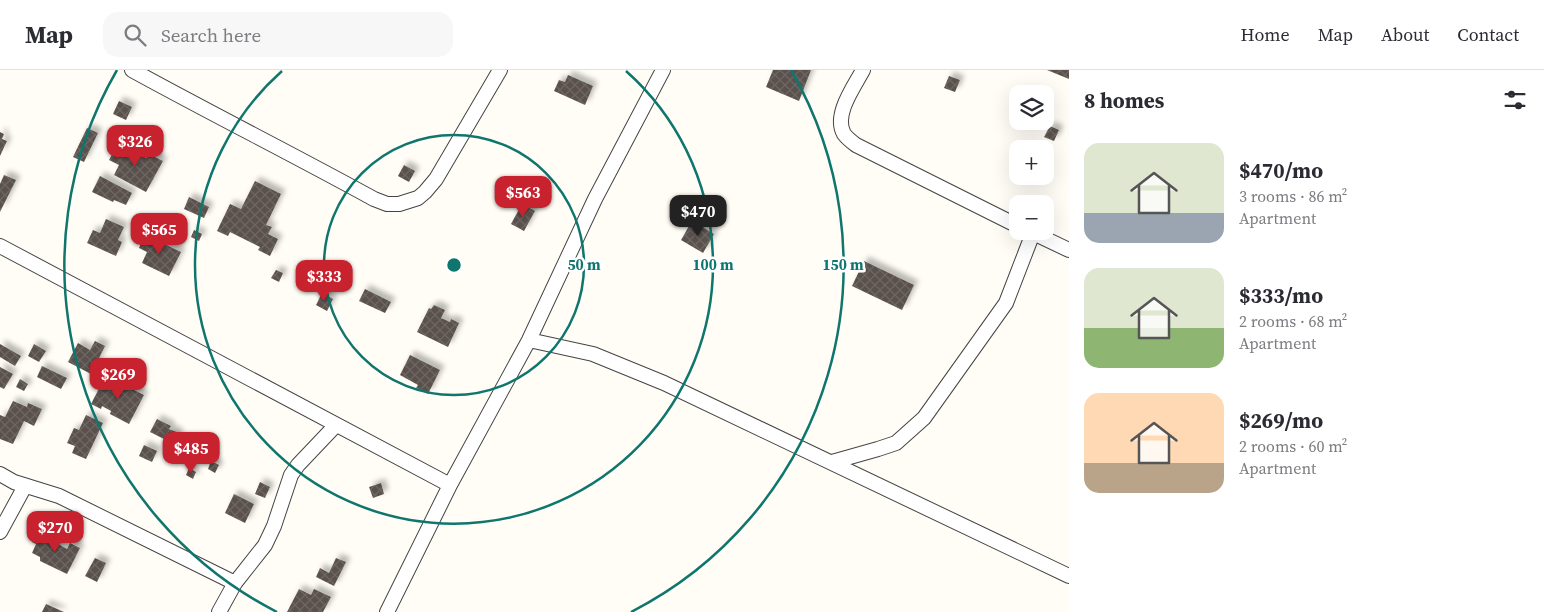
<!DOCTYPE html>
<meta charset="utf-8">
<style>
body{margin:0;font-family:"Source Serif 4",serif;background:#f7f7f7;color:#2b2b33;height:100vh;display:flex;flex-direction:column;font-size:19px;white-space:nowrap}
*{box-sizing:border-box;margin:0}
p{font-size:16px;color:#7c7c81}
.icon{flex:none;width:28px;height:28px;fill:none;stroke:currentColor;stroke-width:2;stroke-linecap:round;stroke-linejoin:round}
.map{position:relative;flex:1;overflow:hidden}
.drawer{display:flex;flex-direction:column;background:#fff;width:475px}
.drawer>*{flex:none}
.buttons{position:absolute;left:1009px;top:15px;display:grid;gap:10px}
.buttons a{display:grid;place-items:center;width:45px;height:45px;border-radius:10px;background:#fff;box-shadow:0 5px 20px #0002;font-size:25px}
.price{position:absolute;translate:-50% -42px;padding:0 11px;border-radius:10px;background:#c8222f;color:#fff;font-size:16px;line-height:32px;filter:drop-shadow(0 1px 2px #0008)}
.price::after{content:'';position:absolute;left:50%;top:30px;width:15px;height:11px;margin-left:-8px;background:inherit;clip-path:polygon(0 0,100% 0,50% 100%)}
.price.on{background:#222;color:#fff}
ul{padding:0;list-style:none}
li{display:flex;align-items:center;gap:15px;height:125px;padding:0 15px}
li span{display:grid;place-items:center;flex:none;width:140px;height:100px;border-radius:15px;color:#555}
li>.icon{margin-inline-start:auto}
span .icon{width:60px;height:60px;fill:#fffc;stroke-width:1}
li b{font-size:21px}
h2{display:flex;justify-content:space-between;align-items:center;height:60px;padding:0 15px;font-size:21px}
header{display:flex;align-items:center;gap:30px;box-sizing:border-box;height:70px;padding:0 25px;background:#fff;border-bottom:1px solid #e1e1e2}
header strong{font-size:24px}
nav{display:flex;gap:28px;margin-inline-start:auto;font-size:18px}
.search{width:350px;height:45px;background:#f7f7f7;display:flex;align-items:center;gap:12px;box-sizing:border-box;padding:0 18px;border-radius:15px;color:#7c7c81;font-size:19px}
main{display:flex;flex:1;min-height:0}
.map>svg:first-child{display:block}
.building{fill:url(#building-cross-hatch);filter:url(#shadow)}
.lines{fill:none;stroke-linecap:round;stroke-linejoin:round}
.minor-casing{stroke:#444;stroke-width:16}
.minor{stroke:#fff;stroke-width:14}
.ring{fill:none;stroke:#0f766e;stroke-width:2.5}
.centre{fill:#0f766e;stroke:#fff;stroke-width:2.5}
.ring-label{font-size:15px;text-anchor:middle;font-weight:bold;fill:#0f766e;stroke:#fff;stroke-width:5;stroke-linejoin:round;paint-order:stroke}
</style>
<header>
<strong>Map</strong>
<div class="search"><svg class="icon" aria-label="search" viewBox="0 0 24 24"><circle cx="10" cy="10" r="6"/><path d="M15 15l6 6"/></svg>Search here</div>
<nav><a>Home</a><a>Map</a><a>About</a><a>Contact</a></nav>
</header>
<main>
<div class="map">
<svg width="1069" height="542" viewBox="0 0 1069 542">
<defs>
<pattern id="building-cross-hatch" width="8" height="8" patternUnits="userSpaceOnUse" patternTransform="scale(1.25)"><rect width="8" height="8" fill="#5a514d"/><path d="M0 0l8 8M0 8l8-8" fill="none" stroke="#6d6662"/></pattern>
<filter id="shadow"><feDropShadow dx="4.5" dy="-4.5" stdDeviation="2.5" flood-color="#0004"/></filter>
</defs>
<rect width="100%" height="100%" fill="#fffdf5"/>
<!-- building -->
<path class="building" d="M 773,0 L 811,0 L 799,31 L 766,17 Z
M 1047,0 L 1069,0 L 1069,9 Z
M 568,5 L 593,16 L 585,35 L 554,21 L 559,10 L 565,12 Z
M 949,6 L 960,10 L 955,22 L 944,18 Z
M 119,31 L 132,37 L 126,50 L 113,44 Z
M 1050,56 L 1059,60 L 1054,71 L 1044,67 Z
M 87,58 L 98,63 L 84,92 L 73,87 Z
M 0,62 L 4,64 L 2,69 L 7,71 L 0,86 Z
M 119,72 L 146,88 L 149,84 L 163,91 L 146,122 L 114,105 L 119,95 L 109,90 Z
M 404,95 L 415,101 L 409,112 L 398,106 Z
M 4,105 L 16,110 L 0,142 L 0,114 Z
M 100,106 L 132,123 L 126,135 L 114,130 L 113,132 L 92,122 Z
M 255,111 L 281,124 L 266,155 L 272,157 L 268,164 L 278,169 L 270,186 L 258,180 L 260,177 L 230,162 L 228,166 L 217,161 L 230,134 L 241,139 Z
M 189,127 L 209,137 L 204,148 L 184,139 Z
M 522,134 L 535,141 L 524,161 L 511,154 Z
M 106,149 L 124,157 L 118,170 L 122,172 L 116,186 L 87,173 L 93,160 L 100,163 Z
M 692,151 L 714,164 L 703,183 L 681,170 Z
M 194,160 L 202,164 L 199,171 L 191,167 Z
M 145,165 L 181,182 L 169,206 L 142,193 L 147,182 L 139,178 Z
M 864,191 L 914,215 L 902,240 L 852,216 Z
M 276,200 L 283,203 L 279,212 L 271,208 Z
M 365,219 L 391,232 L 385,243 L 359,231 Z
M 322,223 L 333,229 L 327,241 L 316,235 Z
M 434,235 L 445,240 L 441,248 L 450,252 L 451,249 L 459,253 L 448,277 L 417,262 L 429,238 L 431,239 Z
M 95,271 L 105,276 L 91,304 L 68,292 L 78,273 L 90,280 Z
M 0,274 L 21,286 L 15,296 L 0,287 Z
M 34,274 L 46,281 L 39,292 L 28,286 Z
M 410,285 L 440,300 L 428,324 L 416,318 L 418,315 L 400,305 Z
M 42,296 L 67,308 L 61,319 L 37,307 Z
M 0,297 L 13,304 L 4,319 L 0,317 Z
M 105,307 L 116,313 L 116,316 L 125,320 L 126,316 L 144,325 L 129,354 L 110,344 L 111,341 L 102,336 L 101,339 L 91,334 Z
M 20,309 L 28,314 L 24,321 L 16,317 Z
M 13,331 L 27,337 L 28,333 L 42,339 L 34,356 L 24,351 L 13,374 L 0,369 L 0,345 L 5,347 Z
M 86,345 L 103,353 L 86,389 L 72,383 L 75,376 L 67,373 L 74,358 L 79,360 Z
M 157,349 L 171,356 L 169,359 L 179,363 L 174,374 L 150,362 Z
M 144,375 L 157,381 L 152,392 L 139,386 Z
M 211,391 L 219,395 L 215,403 L 208,399 Z
M 189,398 L 196,402 L 193,409 L 186,405 Z
M 260,412 L 270,417 L 265,428 L 255,424 Z
M 381,413 L 384,424 L 373,428 L 369,417 Z
M 234,424 L 254,434 L 245,453 L 225,443 Z
M 51,463 L 61,468 L 58,474 L 67,479 L 70,473 L 80,478 L 67,504 L 40,491 L 40,487 L 32,483 L 36,474 L 32,472 L 36,465 L 48,470 Z
M 95,488 L 106,493 L 97,512 L 85,506 Z
M 336,488 L 346,492 L 334,516 L 316,507 L 320,498 L 329,503 Z
M 299,519 L 311,525 L 314,519 L 331,527 L 323,542 L 287,542 Z
M 46,534 L 64,542 L 42,542 Z"/>
<g class="lines">
<defs>
<path id="minor" d="M 132,0 C 212,44 294,85 374,129 L 387,134 L 399,134 L 418,128 L 425,122 L 436,109 L 500,0
M 863,0 C 854,17 833,45 844,64 C 847,68 852,72 856,75 L 1018,156
M 1029,161 L 1069,180
M 0,176 L 450,415
M 529,270 L 593,284 L 664,313 L 1069,506
M 832,392 L 878,379 L 896,373 L 924,348 L 1006,233 L 1033,163
M 0,404 L 14,412 L 59,426 L 235,513
M 0,462 L 25,416
M 219,542 L 235,513 L 265,475 L 274,456 L 291,405 L 298,395 L 336,355
M 387,542 L 450,415 L 529,270 L 595,129 L 663,0"/>
</defs>
<!-- minor casing -->
<use href="#minor" class="minor-casing"/>
<!-- minor -->
<use href="#minor" class="minor"/>
</g>
<!-- distance rings -->
<g class="ring">
<circle cx="454" cy="195" r="130"/>
<path d="M626 1A259 259 0 1 1 282 1"/>
<path d="M277 542A389 389 0 0 1 117 0M791 0A389 389 0 0 1 631 542"/>
</g>
<circle cx="454" cy="195" r="8" class="centre"/>
<g class="ring-label">
<text x="584" y="200">50 m</text>
<text x="713" y="200">100 m</text>
<text x="843" y="200">150 m</text>
</g>
</svg>
<div class="buttons">
<a><svg class="icon" aria-label="layers" viewBox="0 0 24 24"><path d="M12 4l9 5-9 5-9-5zM3 14l9 5 9-5"/></svg></a>
<a>+</a>
<a>−</a>
</div>
<b class="price" style="left:135px;top:97px">$326</b>
<b class="price" style="left:523px;top:148px">$563</b>
<b class="price on" style="left:698px;top:167px">$470</b>
<b class="price" style="left:159px;top:185px">$565</b>
<b class="price" style="left:324px;top:232px">$333</b>
<b class="price" style="left:118px;top:330px">$269</b>
<b class="price" style="left:191px;top:404px">$485</b>
<b class="price" style="left:55px;top:483px">$270</b>
</div>
<section class="drawer">
<h2>8 homes<svg class="icon" aria-label="filters" viewBox="0 0 24 24"><path d="M4 7h16M4 17h16"/><circle cx="9" cy="7" r="2"/><circle cx="15" cy="17" r="2"/></svg></h2>
<ul>
<li><span style="background:linear-gradient(#dfe7d0 70%,#9aa5b1 0)"><svg class="icon" aria-label="home" viewBox="0 0 24 24"><path d="M3 11l9-7 9 7M6 9v11h12V9"/></svg></span><div><b>$470/mo</b><p>3 rooms · 86 m²</p><p>Apartment</p></div></li>
<li><span style="background:linear-gradient(#dfe7d0 60%,#8fb573 0)"><svg class="icon" aria-label="home" viewBox="0 0 24 24"><path d="M3 11l9-7 9 7M6 9v11h12V9"/></svg></span><div><b>$333/mo</b><p>2 rooms · 68 m²</p><p>Apartment</p></div></li>
<li><span style="background:linear-gradient(#ffd9b3 70%,#b9a48a 0)"><svg class="icon" aria-label="home" viewBox="0 0 24 24"><path d="M3 11l9-7 9 7M6 9v11h12V9"/></svg></span><div><b>$269/mo</b><p>2 rooms · 60 m²</p><p>Apartment</p></div></li>
</ul>
</section>
</main>
